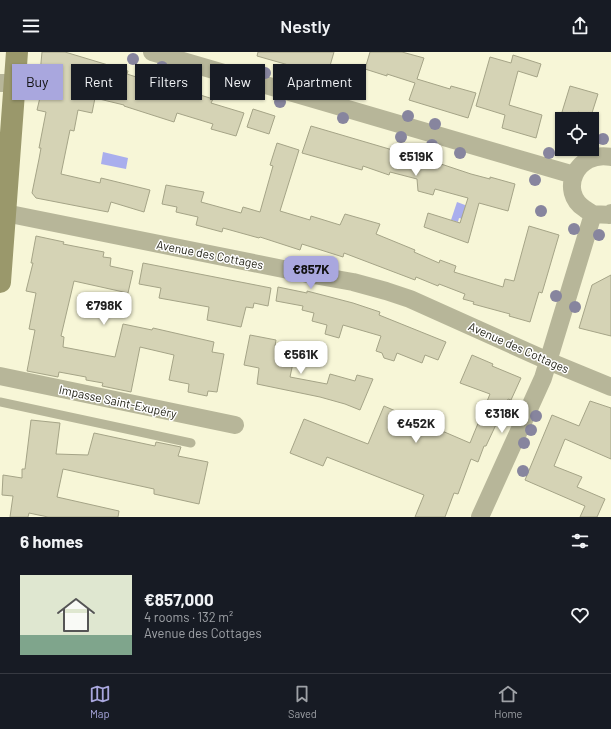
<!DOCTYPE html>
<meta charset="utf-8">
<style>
body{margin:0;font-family:Barlow,sans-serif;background:#242831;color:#f1f3f6;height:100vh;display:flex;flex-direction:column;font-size:15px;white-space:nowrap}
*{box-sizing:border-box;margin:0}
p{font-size:13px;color:#9ea1a6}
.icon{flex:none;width:22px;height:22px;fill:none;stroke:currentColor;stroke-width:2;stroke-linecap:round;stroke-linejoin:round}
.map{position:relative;height:465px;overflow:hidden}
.details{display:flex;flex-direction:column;background:#171b24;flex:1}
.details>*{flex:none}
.guide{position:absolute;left:12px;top:12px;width:400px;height:36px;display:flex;gap:8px}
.fabs{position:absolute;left:555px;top:60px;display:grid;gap:8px}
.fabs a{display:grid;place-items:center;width:44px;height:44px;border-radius:0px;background:#171b24;box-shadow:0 1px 3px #0004;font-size:20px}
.price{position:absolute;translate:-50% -34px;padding:0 9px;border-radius:8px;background:#fff;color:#222;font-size:13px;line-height:26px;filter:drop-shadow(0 1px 2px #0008)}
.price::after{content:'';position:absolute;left:50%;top:24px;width:12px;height:9px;margin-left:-6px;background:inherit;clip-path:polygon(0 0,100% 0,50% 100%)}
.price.active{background:#a9a7de;color:#111}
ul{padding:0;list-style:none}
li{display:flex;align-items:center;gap:12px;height:100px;padding:0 20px}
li+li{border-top:1px solid #363941}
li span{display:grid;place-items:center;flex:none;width:112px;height:80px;border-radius:0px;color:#555}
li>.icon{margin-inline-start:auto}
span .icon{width:48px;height:48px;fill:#fffc;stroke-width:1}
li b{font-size:17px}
h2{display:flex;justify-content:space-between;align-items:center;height:48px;padding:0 20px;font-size:17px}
.pill{padding:0 14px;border-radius:0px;background:#171b24;box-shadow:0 1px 3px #0004;font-size:14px;line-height:36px}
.pill.active{background:#a9a7de;color:#111}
header{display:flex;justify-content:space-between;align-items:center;height:52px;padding:0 20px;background:#171b24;font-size:18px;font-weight:600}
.menu{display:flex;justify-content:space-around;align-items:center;height:56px;border-top:1px solid #363941;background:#171b24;font-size:11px;color:#9ea1a6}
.menu a{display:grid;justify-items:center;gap:2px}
.menu .active{color:#a9a7de}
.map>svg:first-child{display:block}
.water{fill:#a9aeed}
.building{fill:#d5d3b5;stroke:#a5a487}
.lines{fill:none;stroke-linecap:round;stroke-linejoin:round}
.service{stroke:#b7b699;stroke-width:9}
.minor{stroke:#b7b699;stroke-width:18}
.secondary{stroke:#9a986b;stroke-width:22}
.tree{fill:#87859e}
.labels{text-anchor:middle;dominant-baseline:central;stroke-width:3;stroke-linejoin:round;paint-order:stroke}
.street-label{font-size:12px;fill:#26261a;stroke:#fff}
</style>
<header><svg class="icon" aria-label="menu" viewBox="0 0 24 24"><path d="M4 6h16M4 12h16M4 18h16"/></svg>Nestly<svg class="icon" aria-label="share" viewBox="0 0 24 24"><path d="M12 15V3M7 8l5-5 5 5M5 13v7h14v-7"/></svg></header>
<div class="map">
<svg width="611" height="465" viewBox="0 0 611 465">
<rect width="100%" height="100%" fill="#f7f6d7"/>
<!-- water -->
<path class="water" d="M 103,100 L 128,106 L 126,117 L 101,112 Z
M 457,150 L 465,153 L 465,156 L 469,157 L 466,168 L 459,166 L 458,170 L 451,168 Z
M 117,244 L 124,246 L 120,266 L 113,265 Z"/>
<!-- building -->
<path class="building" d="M 42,0 L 65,0 L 128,19 L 127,22 L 161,33 L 162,31 L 213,47 L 211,51 L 244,61 L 236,84 L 211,77 L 213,72 L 177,61 L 174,70 L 124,54 L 124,53 L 95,46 L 92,61 L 78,58 L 74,79 L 70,78 L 61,122 L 100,131 L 101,126 L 150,138 L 144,160 L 111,150 L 108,160 L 36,146 L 32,141 L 39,107 L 41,96 L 39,96 L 46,60 L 37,58 L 43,33 L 39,32 Z
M 258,0 L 334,0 L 327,24 L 257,4 Z
M 370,0 L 402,0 L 424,6 L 417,27 L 450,37 L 451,34 L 476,41 L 468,66 L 409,48 L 415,31 L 387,22 L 387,24 L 365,17 Z
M 513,3 L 541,12 L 537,25 L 518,19 L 509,53 L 542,63 L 536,86 L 502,76 L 505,63 L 476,54 L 490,5 L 511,11 Z
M 570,34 L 598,42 L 591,64 L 578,60 L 577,64 L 562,60 Z
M 253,57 L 275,64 L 269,82 L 247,75 Z
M 311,74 L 396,99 L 397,97 L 441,110 L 441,112 L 471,122 L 490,127 L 490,125 L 515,132 L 508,159 L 479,151 L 468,191 L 424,175 L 428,161 L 460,171 L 468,146 L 435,137 L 433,143 L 418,139 L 417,127 L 390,120 L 389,123 L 363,114 L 362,118 L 302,101 Z
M 277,91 L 299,98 L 280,159 L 310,168 L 311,164 L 340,173 L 345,162 L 380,172 L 376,182 L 415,198 L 414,200 L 439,211 L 440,208 L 456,214 L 454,220 L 503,235 L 505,227 L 514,229 L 529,174 L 559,183 L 542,241 L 539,240 L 530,270 L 509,264 L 510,262 L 473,252 L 474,250 L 463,247 L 465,242 L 439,232 L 438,234 L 416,225 L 415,228 L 344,201 L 343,205 L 302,192 L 300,198 L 260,185 L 259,186 L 223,176 L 222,180 L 196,173 L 198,165 L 176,160 L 177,155 L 162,152 L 166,133 L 204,140 L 201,150 L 241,161 L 243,155 L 260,160 L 273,114 L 270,113 Z
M 36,184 L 64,190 L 63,192 L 104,200 L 103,205 L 111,206 L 110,214 L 133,219 L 128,241 L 74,229 L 61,284 L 64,285 L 63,295 L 115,305 L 123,272 L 152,278 L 153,276 L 214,290 L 212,300 L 224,302 L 217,340 L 208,339 L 207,344 L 188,340 L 189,332 L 169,328 L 174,303 L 140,295 L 131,340 L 102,334 L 103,331 L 86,328 L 86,325 L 59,320 L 58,325 L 27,319 L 35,278 L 29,277 L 36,241 L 26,239 L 33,211 L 31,211 Z
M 143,211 L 271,236 L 268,254 L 254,251 L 253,256 L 246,255 L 241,275 L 207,268 L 209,255 L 159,246 L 161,236 L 139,232 Z
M 611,223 L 611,284 L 579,276 L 592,233 Z
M 278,235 L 307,241 L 307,239 L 353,251 L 380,260 L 379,263 L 446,290 L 438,308 L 425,303 L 422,311 L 397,301 L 394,309 L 384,306 L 382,301 L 376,299 L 381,284 L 343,273 L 339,286 L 325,282 L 327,273 L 312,269 L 314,261 L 302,258 L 303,254 L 276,249 Z
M 250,283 L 276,288 L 275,294 L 289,296 L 286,309 L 293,311 L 290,325 L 327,332 L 330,322 L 355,329 L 357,323 L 373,327 L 360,358 L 345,352 L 320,345 L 257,332 L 259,316 L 244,313 Z
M 472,303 L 493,312 L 492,314 L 521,326 L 511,348 L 508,347 L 486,394 L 484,394 L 478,410 L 471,407 L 458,442 L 454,441 L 445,465 L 415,465 L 424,443 L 327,405 L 323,414 L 290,401 L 304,367 L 368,392 L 384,354 L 470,391 L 490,342 L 460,331 Z
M 590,349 L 611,356 L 611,407 L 565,387 L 554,414 L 582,425 L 577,435 L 605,447 L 597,465 L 580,465 L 585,454 L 525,428 L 552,363 L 579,374 Z
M 31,368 L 60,371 L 56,402 L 88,403 L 94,381 L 155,394 L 156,390 L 181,395 L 178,404 L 208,410 L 199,452 L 154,442 L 154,437 L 63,417 L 57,445 L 119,459 L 118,465 L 48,465 L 29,461 L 28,465 L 10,465 L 13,444 L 2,443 L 3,423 L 22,426 L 22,417 L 25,417 Z"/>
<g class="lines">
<!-- service -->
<path class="service" d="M 0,350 L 191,391"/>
<!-- minor -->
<path class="minor" d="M 152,0 L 574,123
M 0,31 L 15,31
M 611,105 C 576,98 558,140 585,157 C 588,159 591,161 593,162 C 598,163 604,162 609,163 L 611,161
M 5,161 L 308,222 L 353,230 L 386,239 L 410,247 L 548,309 L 611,335
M 0,324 L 235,373
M 480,465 L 543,326 L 593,162"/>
<!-- secondary -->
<path class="secondary" d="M 0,230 L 17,0"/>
</g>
<!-- trees -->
<g class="tree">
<circle cx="133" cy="7" r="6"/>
<circle cx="162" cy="15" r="6"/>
<circle cx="265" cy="21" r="6"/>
<circle cx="191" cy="23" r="6"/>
<circle cx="287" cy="29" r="6"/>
<circle cx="218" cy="31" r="6"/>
<circle cx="280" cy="50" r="6"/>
<circle cx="408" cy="64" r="6"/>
<circle cx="343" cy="66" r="6"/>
<circle cx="435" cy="72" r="6"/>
<circle cx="401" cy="85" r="6"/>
<circle cx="603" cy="87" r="6"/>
<circle cx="432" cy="93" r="6"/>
<circle cx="460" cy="101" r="6"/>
<circle cx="549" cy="101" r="6"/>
<circle cx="535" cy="128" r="6"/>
<circle cx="541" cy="159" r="6"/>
<circle cx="574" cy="177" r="6"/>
<circle cx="599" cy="183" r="6"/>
<circle cx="556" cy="244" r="6"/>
<circle cx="575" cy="255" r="6"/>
<circle cx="536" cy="364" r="6"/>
<circle cx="531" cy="378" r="6"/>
<circle cx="524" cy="391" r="6"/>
<circle cx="523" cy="419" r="6"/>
</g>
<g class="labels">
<!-- street labels -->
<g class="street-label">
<text transform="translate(210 202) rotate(11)">Avenue des Cottages</text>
<text transform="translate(519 295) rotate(24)">Avenue des Cottages</text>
<text transform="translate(118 349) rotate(12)">Impasse Saint-Exupéry</text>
</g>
</g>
</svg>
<div class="fabs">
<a><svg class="icon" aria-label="locate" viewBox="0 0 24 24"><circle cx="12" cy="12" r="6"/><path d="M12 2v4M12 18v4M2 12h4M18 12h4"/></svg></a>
</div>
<b class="price" style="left:416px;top:125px">€519K</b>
<b class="price active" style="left:311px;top:238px">€857K</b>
<b class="price" style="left:104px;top:274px">€798K</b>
<b class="price" style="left:301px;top:323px">€561K</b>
<b class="price" style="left:502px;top:382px">€318K</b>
<b class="price" style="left:416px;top:392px">€452K</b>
<div class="guide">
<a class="pill active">Buy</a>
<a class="pill">Rent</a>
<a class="pill">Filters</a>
<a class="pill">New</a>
<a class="pill">Apartment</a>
</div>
</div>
<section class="details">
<h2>6 homes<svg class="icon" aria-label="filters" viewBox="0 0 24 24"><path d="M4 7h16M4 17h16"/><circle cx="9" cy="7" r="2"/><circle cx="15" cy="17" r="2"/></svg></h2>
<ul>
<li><span style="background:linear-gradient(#dfe7d0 75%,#7fa58c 0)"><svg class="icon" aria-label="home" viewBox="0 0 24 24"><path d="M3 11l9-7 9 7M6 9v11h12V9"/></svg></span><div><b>€857,000</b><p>4 rooms · 132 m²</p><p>Avenue des Cottages</p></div><svg class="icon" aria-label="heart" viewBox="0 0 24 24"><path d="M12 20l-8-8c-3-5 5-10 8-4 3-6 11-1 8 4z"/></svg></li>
</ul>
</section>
<nav class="menu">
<a class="active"><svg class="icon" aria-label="map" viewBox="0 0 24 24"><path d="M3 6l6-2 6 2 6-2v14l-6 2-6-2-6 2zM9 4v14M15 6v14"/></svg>Map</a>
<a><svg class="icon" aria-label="saved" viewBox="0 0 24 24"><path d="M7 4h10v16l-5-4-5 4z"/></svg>Saved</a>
<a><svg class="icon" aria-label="home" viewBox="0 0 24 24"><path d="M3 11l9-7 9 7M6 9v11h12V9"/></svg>Home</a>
</nav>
